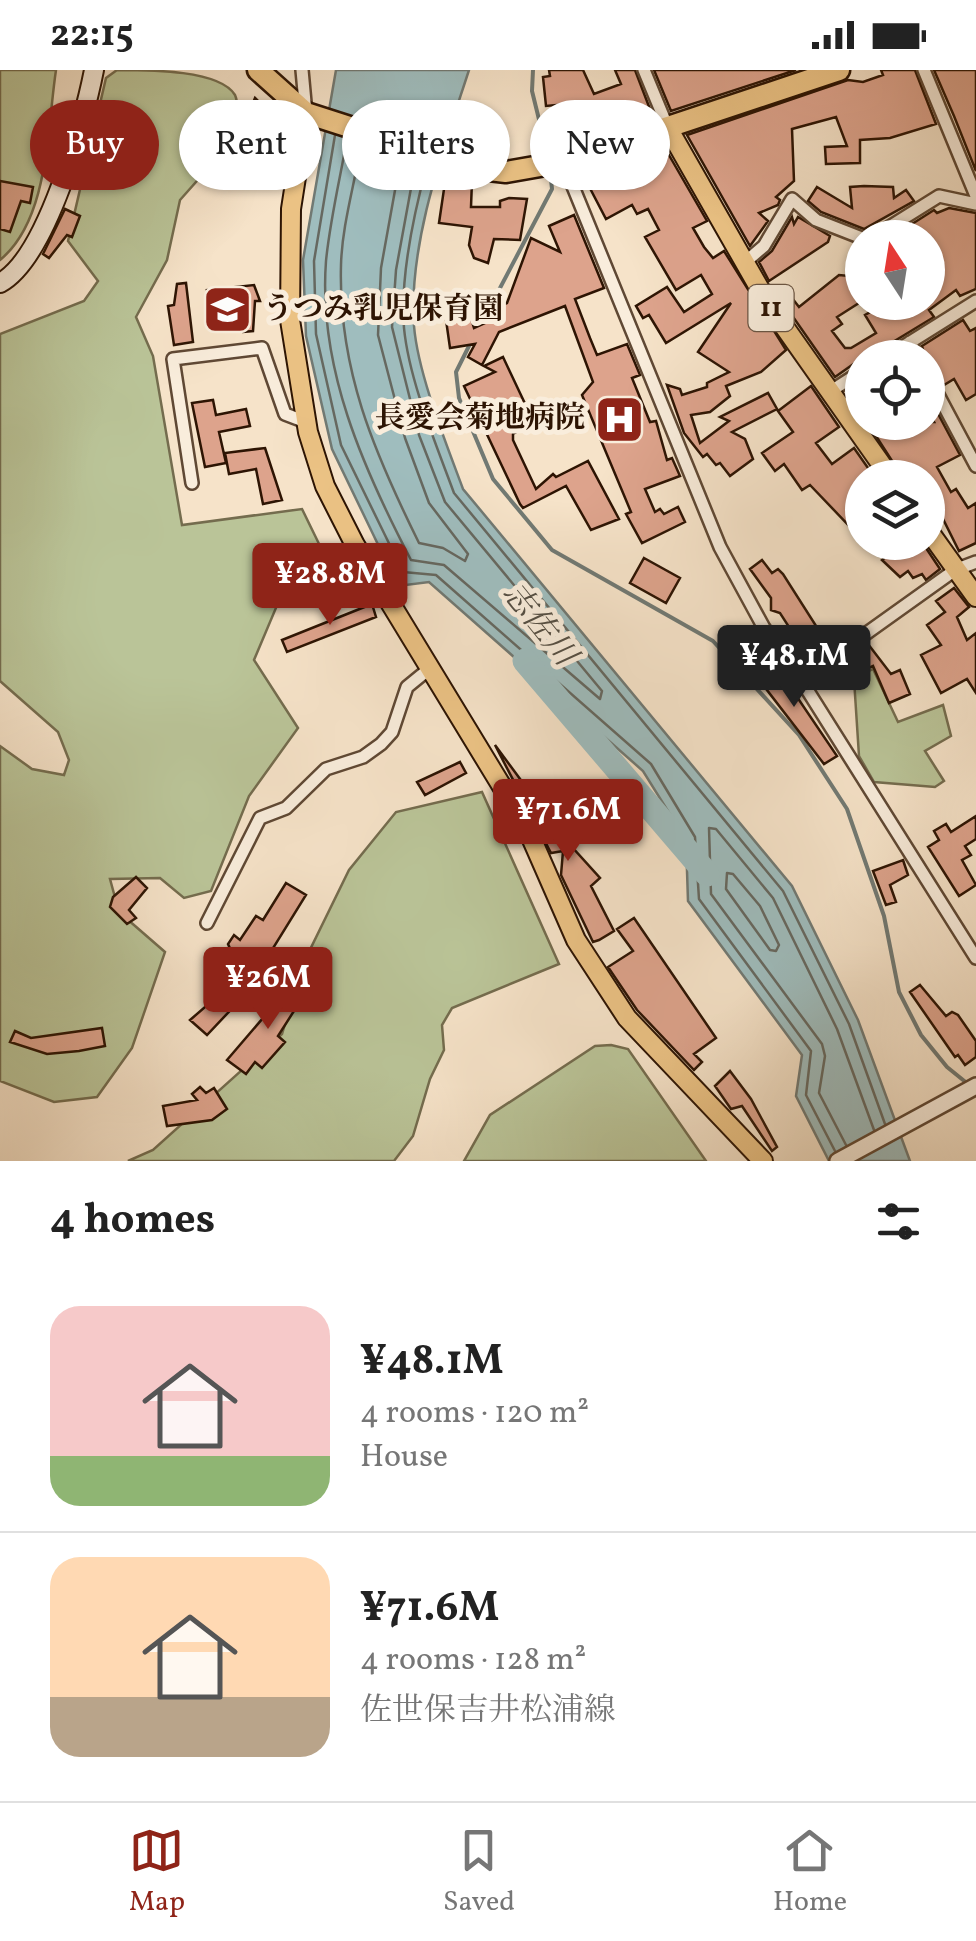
<!DOCTYPE html>
<meta charset="utf-8">
<style>
body{margin:0;font-family:Vollkorn,"Noto Serif JP",serif;background:#f2f2f2;color:#222;height:100vh;display:flex;flex-direction:column;font-size:38px;white-space:nowrap}
*{box-sizing:border-box;margin:0}
p{font-size:32px;color:#767676}
.icon{flex:none;width:55px;height:55px;fill:none;stroke:currentColor;stroke-width:2;stroke-linecap:round;stroke-linejoin:round}
.map{position:relative;height:1091px;overflow:hidden}
.panel{display:flex;flex-direction:column;background:#fff;flex:1}
.panel>*{flex:none}
.banner{position:absolute;left:30px;top:30px;width:918px;height:90px;display:flex;gap:20px}
.needle{width:65px;rotate:348deg}
.controls{position:absolute;left:845px;top:150px;display:grid;gap:20px}
.controls a{display:grid;place-items:center;width:100px;height:100px;border-radius:50%;background:#fff;box-shadow:0 2px 8px #0004;font-size:50px}
.price{position:absolute;translate:-50% -85px;padding:0 22px;border-radius:10px;background:#8f2418;color:#fff;font-size:32px;line-height:65px;filter:drop-shadow(0 2px 5px #0008)}
.price::after{content:'';position:absolute;left:50%;top:60px;width:30px;height:22px;margin-left:-15px;background:inherit;clip-path:polygon(0 0,100% 0,50% 100%)}
.price.selected{background:#222;color:#fff}
ul{padding:0;list-style:none}
li{display:flex;align-items:center;gap:30px;height:250px;padding:0 50px}
li+li{border-top:2px solid #e0e0e0}
li span{display:grid;place-items:center;flex:none;width:280px;height:200px;border-radius:30px;color:#555}
li>.icon{margin-inline-start:auto}
span .icon{width:120px;height:120px;fill:#fffc;stroke-width:1}
li b{font-size:42px}
h2{display:flex;justify-content:space-between;align-items:center;height:120px;padding:0 50px;font-size:42px}
.tag{padding:0 35px;border-radius:45px;background:#fff;box-shadow:0 2px 8px #0004;font-size:35px;line-height:90px}
.tag.selected{background:#8f2418;color:#fff}
.status{display:flex;justify-content:space-between;align-items:center;height:70px;padding:0 50px;background:#fff;direction:ltr}
.status svg{height:28px;fill:currentColor}
.dock{display:flex;justify-content:space-around;align-items:center;height:140px;border-top:2px solid #e0e0e0;background:#fff;font-size:28px;color:#767676}
.dock a{display:grid;justify-items:center;gap:5px}
.dock .selected{color:#8f2418}
.map>svg:first-child{display:block}
.green{fill:#bac498;stroke:#746c4e;stroke-width:2.5}
.water{fill:#9fbdbe;stroke:#717973;stroke-width:2.5}
.lines{fill:none;stroke-linecap:round;stroke-linejoin:round}
.shore{stroke:#666860;stroke-width:2.5}
.stream{stroke:#717973;stroke-width:4}
.river{stroke:#9fbdbe;stroke-width:25}
.building{fill:#dda38c;stroke:#2d1403;stroke-width:2.5}
.minor-casing{stroke:#5f4834;stroke-width:16}
.tertiary-casing{stroke:#5f4834;stroke-width:20}
.secondary-casing{stroke:#2d1403;stroke-width:22}
.primary-casing{stroke:#2d1403;stroke-width:22}
.trunk-casing{stroke:#2d1403;stroke-width:25}
.minor{stroke:#f9eddc;stroke-width:11}
.tertiary{stroke:#f9eddc;stroke-width:15}
.secondary{stroke:#f9eddc;stroke-width:18}
.primary{stroke:#ebc284;stroke-width:18}
.trunk{stroke:#ebc284;stroke-width:20}
.labels{text-anchor:middle;dominant-baseline:central;stroke-width:10;stroke-linejoin:round;paint-order:stroke}
.shield{fill:#f9eddc;stroke:#6a5544;stroke-width:2.5}
.shield-label{font-size:28px;font-weight:bold;fill:#2d1403}
.poi-label{font-size:30px;font-weight:bold;fill:#2d1403;stroke:#f9eddc;text-anchor:start}
.water-label{font-size:32px;font-style:italic;fill:#554f44;stroke:#f9eddc}
</style>
<div class="status"><b>22:15</b><svg viewBox="0 0 49 12"><path d="M0 12V9h3v3zM5 12V6h3v6zM10 12V3h3v9zM15 12V0h3v12zM26 1h20v11H26zM47 4h2v5h-2z"/></svg></div>
<div class="map">
<svg width="976" height="1091" viewBox="0 0 976 1091">
<rect width="100%" height="100%" fill="#f6e3c9"/>
<filter id="stains"><feTurbulence type="fractalNoise" baseFrequency=".002" numOctaves="4"/><feColorMatrix values="0 0 0 0 .2 0 0 0 0 .09 0 0 0 0 .02 0 0 0 .5 -.17"/></filter>
<radialGradient id="worn" r=".72"><stop offset=".6" stop-color="#630" stop-opacity="0"/><stop offset="1" stop-color="#630" stop-opacity=".3"/></radialGradient>
<!-- green -->
<path class="green" d="M 0,0 L 56,0 C 47,59 49,150 0,190 Z
M 117,0 C 151,0 220,0 235,25 C 241,39 234,65 233,81 L 204,103 L 180,130 L 167,190 L 136,247 L 153,286 L 182,455 L 302,439 L 341,519 L 278,533 L 254,590 L 298,658 L 249,726 L 211,821 L 184,828 L 160,808 L 110,809 L 119,842 L 165,882 L 132,978 L 97,1027 L 54,1032 L 0,1011 L 0,676 L 32,699 L 64,705 L 69,690 L 58,662 L 0,611 L 0,264 L 84,231 L 98,211 L 68,171 L 106,8 Z
M 873,599 L 898,652 L 943,635 L 951,666 L 925,681 L 944,711 L 935,717 L 874,712 L 859,686 L 854,609 Z
M 482,722 L 559,894 L 452,938 L 442,955 L 444,980 L 430,1009 L 413,1066 L 394,1091 L 128,1091 L 153,1080 L 282,964 L 303,894 L 349,800 L 396,742 Z
M 611,975 L 628,979 L 706,1091 L 464,1091 L 490,1045 L 595,976 Z"/>
<!-- water -->
<path class="water" d="M 336,0 L 469,0 C 444,77 408,174 414,256 C 418,304 446,373 463,419 L 792,816 L 858,950 L 910,1091 L 829,1091 L 796,1026 L 802,985 L 688,831 L 686,770 L 643,701 L 429,512 L 398,516 L 332,379 L 306,266 L 303,190 Z"/>
<g class="lines">
<!-- shore -->
<path class="shore" d="M 335,65 L 314,191 L 316,264 L 341,375 L 403,502 L 436,505 L 651,694 L 695,767 L 699,829 L 811,981 L 806,1025 L 835,1081
M 347,69 C 340,109 330,150 326,191 C 318,297 363,398 411,490 L 444,495 L 600,629 L 602,621 L 445,432 L 419,365 L 392,257 L 396,200 L 416,91
M 361,74 C 355,113 342,155 341,195 C 338,299 374,382 419,473 L 443,478 L 465,491 L 468,484 L 429,433 L 405,368 L 378,265 L 381,198 L 401,87
M 427,95 C 414,143 400,208 404,258 C 409,310 436,374 454,423 L 783,821 L 849,954 L 885,1054
M 727,803 L 733,804 L 760,836 L 779,875 L 776,881 L 770,880 L 726,819 Z
M 846,1075 L 819,1023 L 825,986 L 822,974 L 711,824 L 709,758 L 716,759 L 773,828 L 837,959 L 874,1060"/>
<!-- stream -->
<path class="stream" d="M 533,0 L 532,21 L 548,86
M 479,258 L 552,119 L 550,100
M 472,270 L 456,302 L 459,328 L 493,409 L 552,480 L 713,571 L 799,665 L 847,739 L 884,846 L 899,922 L 921,965 L 947,997 L 968,1014"/>
<!-- river -->
<path class="river" d="M 525,591 L 707,804"/>
</g>
<!-- building -->
<path class="building" d="M 549,0 L 583,0 L 594,24 L 621,14 L 615,0 L 635,0 L 653,47 L 580,68 L 567,34 L 546,36 L 543,7 L 550,6 Z
M 654,0 L 796,0 L 671,41 Z
M 881,0 L 915,0 L 936,54 L 890,68 L 860,70 L 860,93 L 826,94 L 825,77 L 847,76 L 836,47 L 792,59 L 794,111 L 776,127 L 780,130 L 778,135 L 759,143 L 768,151 L 750,176 L 687,65 L 848,10 L 863,12 L 883,5 Z
M 934,0 L 976,0 L 976,101 L 954,46 Z
M 255,28 L 271,44 L 260,60 L 263,62 L 253,86 L 237,78 L 237,72 Z
M 465,58 L 500,63 L 492,86 L 463,79 Z
M 662,73 L 707,151 L 693,158 L 704,177 L 713,188 L 724,181 L 786,280 L 761,302 L 726,316 L 730,326 L 710,342 L 691,345 L 700,373 L 729,351 L 720,347 L 768,323 L 777,339 L 732,362 L 745,369 L 753,389 L 730,406 L 720,393 L 716,395 L 707,384 L 703,387 L 684,363 L 667,315 L 680,319 L 682,325 L 707,317 L 707,313 L 729,302 L 698,282 L 731,233 L 666,273 L 649,245 L 643,248 L 636,236 L 667,217 L 684,242 L 712,224 L 701,205 L 676,220 L 645,167 L 659,160 L 648,139 L 637,144 L 632,135 L 606,149 L 581,101 L 599,98 L 602,105 L 611,101 L 618,117 L 652,94 L 645,79 Z
M 467,109 L 472,111 L 471,137 L 500,137 L 500,131 L 509,128 L 527,129 L 520,170 L 494,169 L 488,193 L 474,188 L 469,175 L 472,157 L 439,153 L 444,119 Z
M 0,111 L 33,117 L 30,133 L 21,131 L 10,162 L 0,159 Z
M 817,117 L 852,138 L 850,117 L 864,116 L 893,117 L 894,128 L 906,120 L 914,131 L 864,159 L 821,142 L 808,131 Z
M 949,138 L 976,143 L 976,219 L 960,226 L 956,220 L 929,240 L 934,247 L 880,280 L 876,288 L 862,288 L 835,307 L 784,234 L 792,228 L 799,237 L 839,205 L 849,206 L 862,197 L 862,231 L 837,247 L 842,254 L 832,261 L 845,278 L 851,278 L 876,263 L 865,245 L 883,235 L 928,232 L 928,168 L 890,168 L 934,140 L 937,143 Z
M 65,139 L 80,146 L 72,167 L 67,165 L 49,188 L 43,184 Z
M 574,145 L 604,218 L 575,229 L 590,268 L 597,285 L 627,274 L 640,305 L 632,308 L 650,352 L 656,351 L 667,390 L 672,388 L 680,406 L 645,419 L 655,442 L 660,439 L 664,444 L 678,437 L 685,452 L 642,473 L 626,444 L 631,442 L 582,325 L 593,312 L 565,236 L 499,262 L 482,295 L 468,287 L 475,274 L 450,278 L 445,243 L 469,242 L 474,258 L 496,248 L 493,239 L 507,233 L 531,168 L 560,182 L 549,156 Z
M 792,147 L 794,154 L 798,147 L 830,166 L 828,172 L 769,211 L 759,192 L 772,181 Z
M 186,213 L 193,272 L 174,275 L 168,236 L 174,235 L 177,214 Z
M 254,215 L 260,231 L 255,231 L 253,261 L 243,262 L 235,247 L 214,248 L 207,220 Z
M 963,250 L 970,261 L 976,258 L 976,324 L 966,330 L 954,309 L 944,315 L 936,301 L 928,297 L 922,276 Z
M 503,287 L 528,340 L 514,347 L 520,360 L 513,364 L 513,370 L 536,419 L 553,404 L 556,407 L 588,391 L 619,449 L 591,460 L 566,416 L 523,438 L 520,434 L 464,316 L 495,302 L 484,296 Z
M 811,316 L 839,357 L 816,373 L 832,394 L 854,378 L 875,408 L 862,408 L 859,425 L 862,450 L 854,461 L 810,415 L 802,420 L 784,394 L 775,401 L 762,383 L 793,362 L 778,341 Z
M 928,325 L 960,385 L 937,397 L 951,422 L 956,419 L 968,438 L 976,433 L 976,473 L 959,481 L 941,445 L 933,449 L 928,438 L 928,408 L 903,408 L 867,352 L 934,352 L 928,342 Z
M 213,330 L 216,345 L 246,339 L 250,356 L 219,362 L 226,393 L 205,397 L 192,333 Z
M 265,378 L 282,430 L 263,434 L 256,399 L 229,404 L 225,383 Z
M 884,472 L 922,472 L 940,499 L 926,510 L 922,504 L 913,508 L 908,501 L 900,507 L 882,490 L 891,483 Z
M 644,488 L 680,508 L 666,533 L 630,513 Z
M 762,490 L 772,503 L 778,499 L 783,504 L 818,559 L 800,574 L 791,571 L 791,560 L 780,543 L 771,540 L 771,528 L 750,499 Z
M 954,518 L 969,537 L 957,547 L 967,570 L 976,563 L 976,623 L 967,609 L 941,623 L 921,585 L 941,575 L 927,555 L 945,542 L 936,531 Z
M 372,534 L 376,547 L 287,582 L 282,570 Z
M 868,574 L 891,604 L 900,600 L 910,624 L 889,633 L 873,596 L 856,604 L 848,593 Z
M 772,590 L 837,686 L 824,694 L 753,602 Z
M 495,675 L 526,717 L 539,726 L 563,767 L 600,808 L 591,816 L 614,861 L 599,870 L 593,872 L 561,805 L 563,781 L 551,783 Z
M 460,692 L 466,703 L 425,725 L 417,712 Z
M 976,746 L 976,769 L 965,776 L 971,785 L 962,790 L 976,815 L 959,826 L 928,777 L 939,770 L 934,761 L 946,754 L 951,762 Z
M 903,790 L 908,805 L 890,815 L 896,832 L 886,835 L 873,801 Z
M 136,807 L 147,818 L 129,840 L 136,848 L 127,854 L 110,837 L 113,827 Z
M 286,813 L 306,825 L 267,888 L 263,885 L 238,926 L 241,929 L 207,965 L 190,950 L 226,919 L 217,909 L 233,885 L 228,874 L 234,865 L 240,870 L 256,846 L 263,850 Z
M 634,848 L 716,968 L 694,984 L 702,992 L 694,1000 L 637,940 L 608,897 L 633,881 L 617,859 Z
M 293,913 L 308,919 L 278,966 L 285,972 L 262,998 L 255,992 L 246,1004 L 227,990 Z
M 920,915 L 946,946 L 952,942 L 958,945 L 976,971 L 976,987 L 965,995 L 958,985 L 955,987 L 910,922 Z
M 102,958 L 105,976 L 79,981 L 47,984 L 10,972 L 15,961 L 31,968 Z
M 730,1001 L 751,1029 L 777,1077 L 772,1081 L 742,1036 L 731,1039 L 715,1016 Z
M 200,1017 L 206,1023 L 214,1018 L 227,1039 L 212,1050 L 167,1056 L 163,1036 L 197,1030 L 192,1024 Z"/>
<g class="lines">
<defs>
<path id="minor" d="M 302,0 L 306,43
M 644,0 L 668,58
M 924,0 L 976,126
M 563,92 L 720,477 L 764,558 L 801,610
M 865,168 L 875,166 L 939,126 L 976,134
M 743,194 L 764,176 L 792,129 L 816,150 L 862,168
M 910,272 L 918,288
M 885,288 L 976,231
M 928,306 L 976,396
M 831,321 L 862,301
M 192,413 L 173,289 L 262,278 L 285,344 L 306,352
M 976,492 L 955,500 L 801,610 L 976,888
M 207,853 L 260,748 L 286,738 L 326,699 L 363,687 L 381,674 L 392,662 L 407,617 L 429,599"/>
<path id="tertiary" d="M 838,1091 L 976,1016"/>
<path id="secondary" d="M 0,213 C 47,188 84,51 94,0"/>
<path id="primary" d="M 306,43 L 291,139 L 290,250 L 308,362 L 325,416 L 355,475 L 526,756 L 576,870 L 627,948 L 763,1091
M 668,58 L 769,235 L 891,408
M 928,460 L 976,527"/>
<path id="trunk" d="M 258,0 L 306,43 L 480,99 L 506,102 L 563,92 L 839,0"/>
</defs>
<!-- minor casing -->
<use href="#minor" class="minor-casing"/>
<!-- tertiary casing -->
<use href="#tertiary" class="tertiary-casing"/>
<!-- secondary casing -->
<use href="#secondary" class="secondary-casing"/>
<!-- primary casing -->
<use href="#primary" class="primary-casing"/>
<!-- trunk casing -->
<use href="#trunk" class="trunk-casing"/>
<!-- minor -->
<use href="#minor" class="minor"/>
<!-- tertiary -->
<use href="#tertiary" class="tertiary"/>
<!-- secondary -->
<use href="#secondary" class="secondary"/>
<!-- primary -->
<use href="#primary" class="primary"/>
<!-- trunk -->
<use href="#trunk" class="trunk"/>
</g>
<!-- icons -->
<defs>
<symbol id="school-square" viewBox="-11 -11 22 22"><rect x="-9" y="-9" width="18" height="18" rx="4" fill="#8f2418" stroke="#f9eddc"/><path d="M0-5L7-2L0 1L-7-2ZM-4 1L0 2.5L4 1V4Q0 6-4 4Z" fill="#fff"/></symbol>
<symbol id="hospital-square" viewBox="-11 -11 22 22"><rect x="-9" y="-9" width="18" height="18" rx="4" fill="#8f2418" stroke="#f9eddc"/><path d="M-5-5h3v3.5h4V-5h3V5h-3V1.5h-4V5h-3Z" fill="#fff"/></symbol>
</defs>
<g fill-rule="evenodd">
<use href="#school-square" x="200" y="212" width="55" height="55"/>
<use href="#hospital-square" x="592" y="322" width="55" height="55"/>
</g>
<g class="labels">
<!-- shield labels -->
<rect class="shield" x="748.5" y="215" width="45" height="46" rx="8"/>
<g class="shield-label">
<text x="771" y="238">11</text>
</g>
<!-- poi labels -->
<g class="poi-label">
<text x="263" y="240">うつみ乳児保育園</text>
<text x="585" y="349" text-anchor="end">長愛会菊地病院</text>
</g>
<!-- water labels -->
<g class="water-label">
<text transform="translate(538 555) rotate(51)">志佐川</text>
</g>
</g>
<rect width="100%" height="100%" filter="url(#stains)"/>
<rect width="100%" height="100%" fill="url(#worn)"/>
</svg>
<div class="controls">
<a><svg class="needle" viewBox="-14 -14 28 28"><path d="M0-13l5 13h-10z" fill="#e53935"/><path d="M0 13l5-13h-10z" fill="#767676"/></svg></a>
<a><svg class="icon" aria-label="locate" viewBox="0 0 24 24"><circle cx="12" cy="12" r="6"/><path d="M12 2v4M12 18v4M2 12h4M18 12h4"/></svg></a>
<a><svg class="icon" aria-label="layers" viewBox="0 0 24 24"><path d="M12 4l9 5-9 5-9-5zM3 14l9 5 9-5"/></svg></a>
</div>
<b class="price" style="left:330px;top:558px">¥28.8M</b>
<b class="price selected" style="left:794px;top:640px">¥48.1M</b>
<b class="price" style="left:568px;top:794px">¥71.6M</b>
<b class="price" style="left:268px;top:962px">¥26M</b>
<div class="banner">
<a class="tag selected">Buy</a>
<a class="tag">Rent</a>
<a class="tag">Filters</a>
<a class="tag">New</a>
</div>
</div>
<section class="panel">
<h2>4 homes<svg class="icon" aria-label="filters" viewBox="0 0 24 24"><path d="M4 7h16M4 17h16"/><circle cx="9" cy="7" r="2"/><circle cx="15" cy="17" r="2"/></svg></h2>
<ul>
<li><span style="background:linear-gradient(#f6c9c9 75%,#8fb573 0)"><svg class="icon" aria-label="home" viewBox="0 0 24 24"><path d="M3 11l9-7 9 7M6 9v11h12V9"/></svg></span><div><b>¥48.1M</b><p>4 rooms · 120 m²</p><p>House</p></div></li>
<li><span style="background:linear-gradient(#ffd9b3 70%,#b9a48a 0)"><svg class="icon" aria-label="home" viewBox="0 0 24 24"><path d="M3 11l9-7 9 7M6 9v11h12V9"/></svg></span><div><b>¥71.6M</b><p>4 rooms · 128 m²</p><p>佐世保吉井松浦線</p></div></li>
</ul>
</section>
<nav class="dock">
<a class="selected"><svg class="icon" aria-label="map" viewBox="0 0 24 24"><path d="M3 6l6-2 6 2 6-2v14l-6 2-6-2-6 2zM9 4v14M15 6v14"/></svg>Map</a>
<a><svg class="icon" aria-label="saved" viewBox="0 0 24 24"><path d="M7 4h10v16l-5-4-5 4z"/></svg>Saved</a>
<a><svg class="icon" aria-label="home" viewBox="0 0 24 24"><path d="M3 11l9-7 9 7M6 9v11h12V9"/></svg>Home</a>
</nav>
